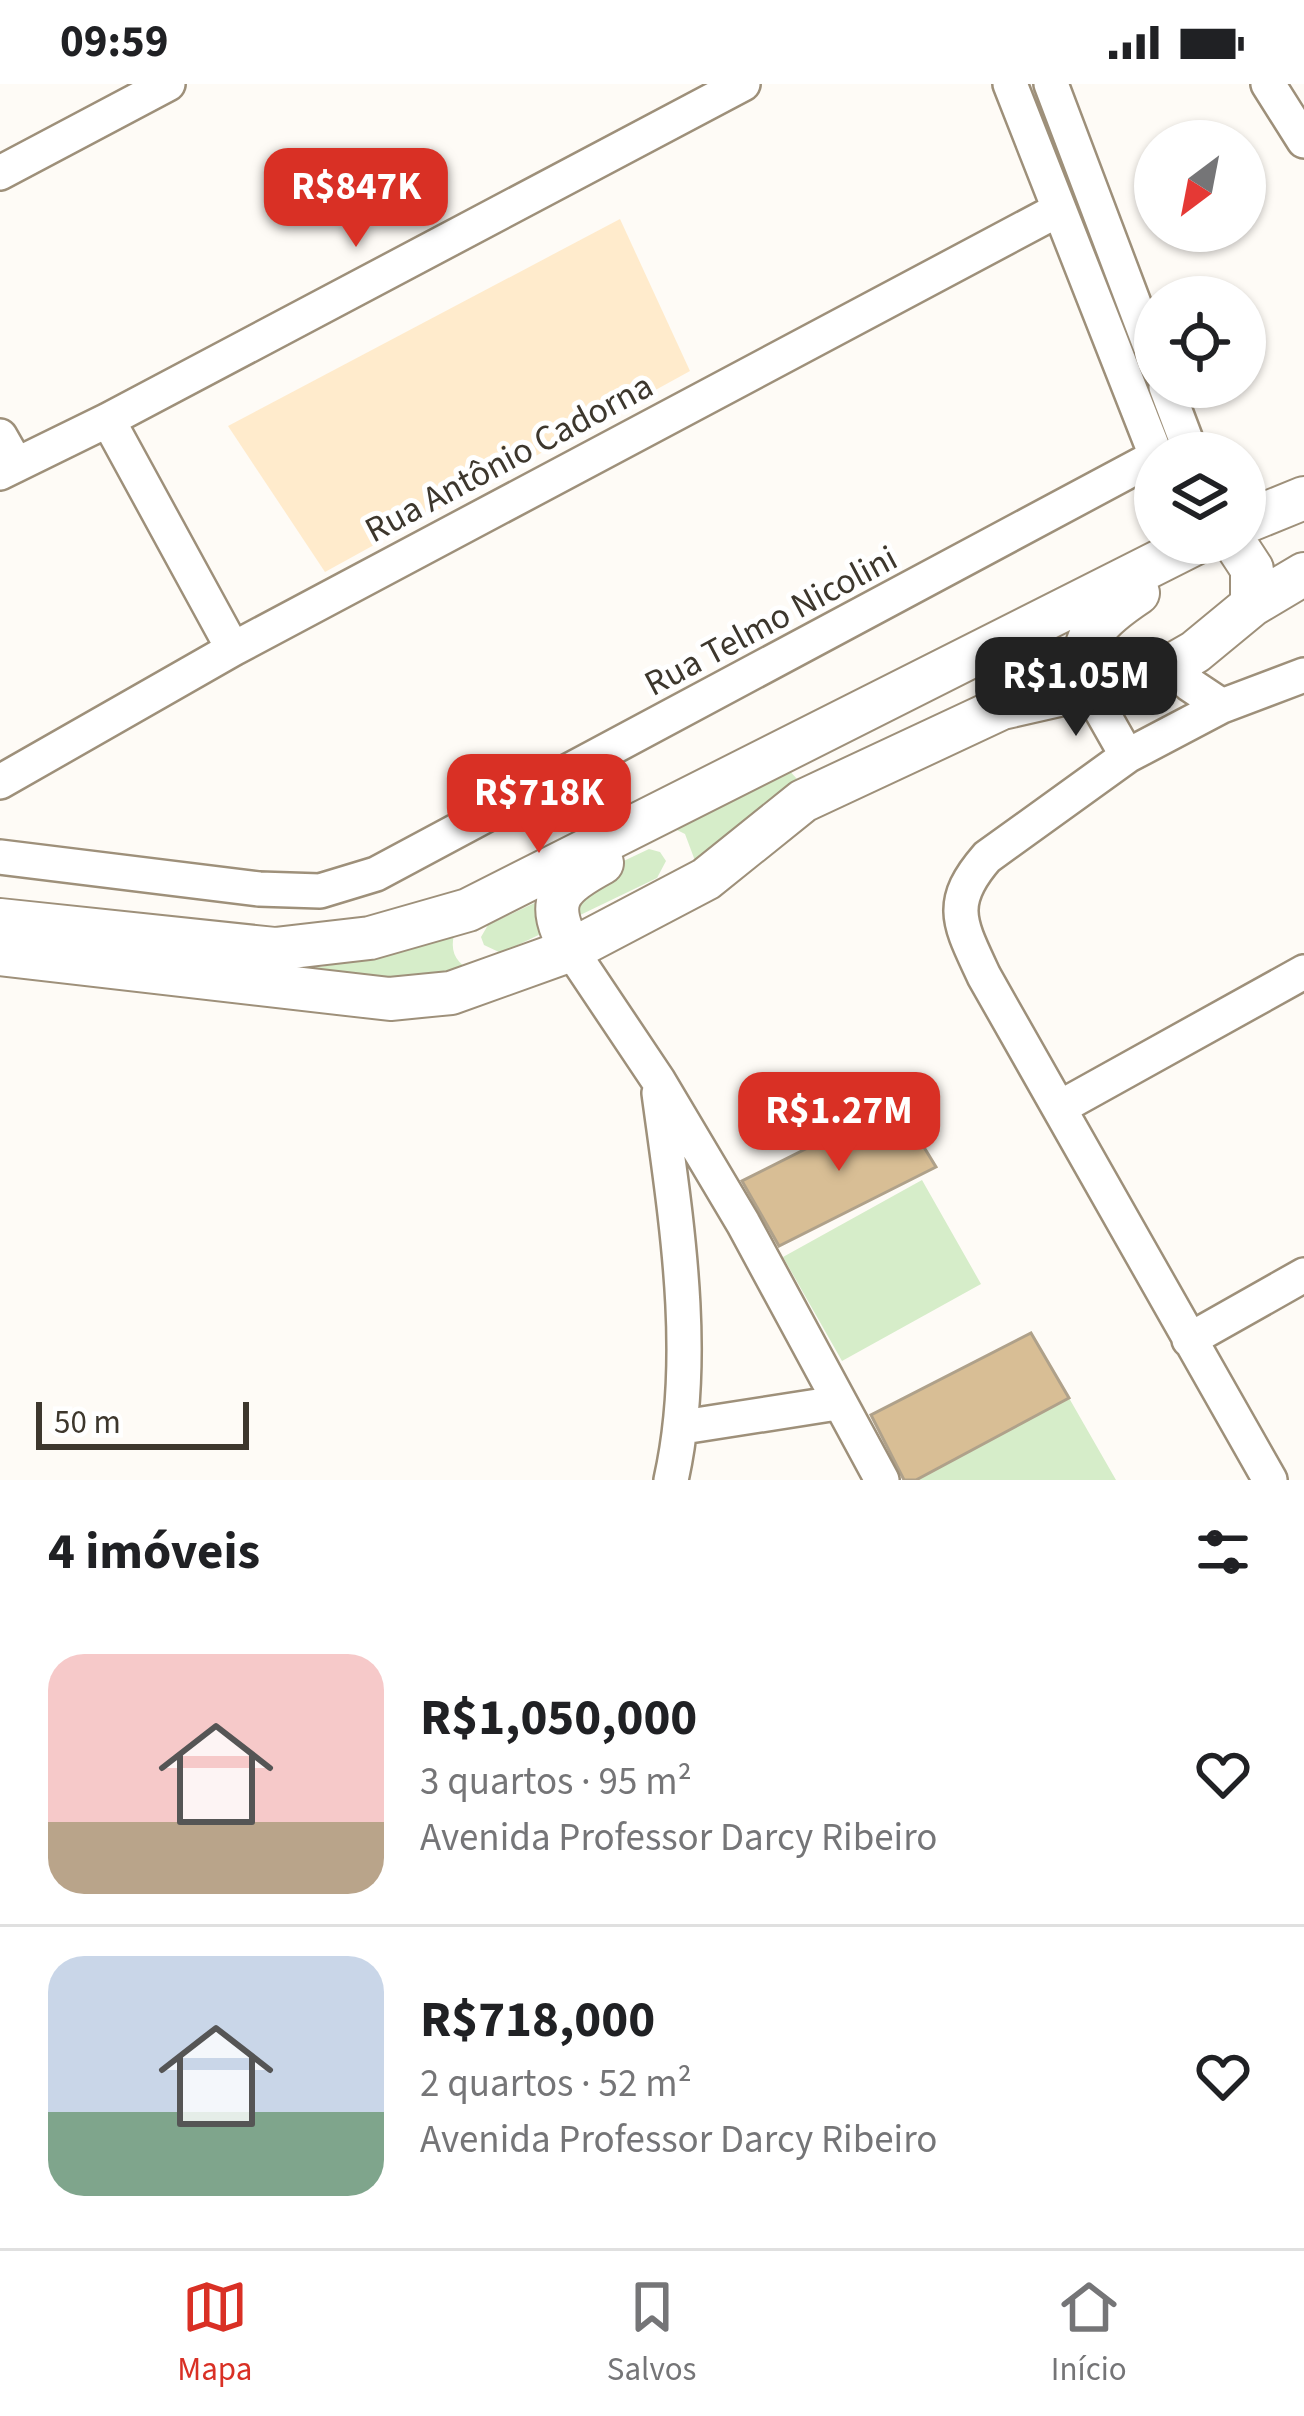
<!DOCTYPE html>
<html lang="pt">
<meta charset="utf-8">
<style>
body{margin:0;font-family:"Source Sans 3",sans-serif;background:#f6f6f6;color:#202124;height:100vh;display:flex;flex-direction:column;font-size:45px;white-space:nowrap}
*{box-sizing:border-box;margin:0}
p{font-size:39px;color:#757577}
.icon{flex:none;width:66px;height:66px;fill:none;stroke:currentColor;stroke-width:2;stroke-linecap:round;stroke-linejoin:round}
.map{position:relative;height:1396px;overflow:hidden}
.drawer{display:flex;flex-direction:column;background:#fff;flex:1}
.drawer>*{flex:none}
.needle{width:78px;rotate:212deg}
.tools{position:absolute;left:1134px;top:36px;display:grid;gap:24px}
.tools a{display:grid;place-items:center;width:132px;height:132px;border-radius:50%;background:#fff;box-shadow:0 3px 9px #0004;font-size:60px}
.scale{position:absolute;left:36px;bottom:30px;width:213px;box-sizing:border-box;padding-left:12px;border:6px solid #3d372d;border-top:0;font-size:33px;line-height:42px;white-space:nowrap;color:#3d372d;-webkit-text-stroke:9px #fff;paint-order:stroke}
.price{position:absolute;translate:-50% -102px;padding:0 27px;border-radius:24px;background:#d93025;color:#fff;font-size:39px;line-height:78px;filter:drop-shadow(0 3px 6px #0008)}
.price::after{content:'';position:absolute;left:50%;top:72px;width:36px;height:27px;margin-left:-18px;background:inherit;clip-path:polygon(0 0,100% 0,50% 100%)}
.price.active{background:#222;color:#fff}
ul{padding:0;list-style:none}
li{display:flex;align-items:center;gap:36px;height:300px;padding:0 48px}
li+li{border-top:3px solid #e0e0e0}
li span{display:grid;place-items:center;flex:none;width:336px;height:240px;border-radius:36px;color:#555}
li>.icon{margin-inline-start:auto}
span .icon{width:144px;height:144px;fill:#fffc;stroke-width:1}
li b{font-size:51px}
h2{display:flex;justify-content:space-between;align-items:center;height:144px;padding:0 48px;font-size:51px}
.status{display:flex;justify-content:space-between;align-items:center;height:84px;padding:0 60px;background:#fff;direction:ltr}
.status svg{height:33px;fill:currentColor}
.tab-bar{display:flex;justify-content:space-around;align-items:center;height:168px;border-top:3px solid #e0e0e0;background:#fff;font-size:33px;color:#757577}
.tab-bar a{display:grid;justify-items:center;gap:6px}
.tab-bar .active{color:#d93025}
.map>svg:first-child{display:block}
.built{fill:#ffebcc}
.green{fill:#d6edc9}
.building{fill:#d8be95;stroke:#afa18a;stroke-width:3}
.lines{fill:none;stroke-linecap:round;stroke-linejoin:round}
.minor-casing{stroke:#9e907a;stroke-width:38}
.major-casing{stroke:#9e907a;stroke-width:46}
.minor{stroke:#fff;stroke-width:33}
.major{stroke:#fff;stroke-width:42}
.labels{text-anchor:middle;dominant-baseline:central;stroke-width:10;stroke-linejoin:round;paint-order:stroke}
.street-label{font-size:36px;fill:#3d372d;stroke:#fff}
</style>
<div class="status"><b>09:59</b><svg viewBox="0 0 49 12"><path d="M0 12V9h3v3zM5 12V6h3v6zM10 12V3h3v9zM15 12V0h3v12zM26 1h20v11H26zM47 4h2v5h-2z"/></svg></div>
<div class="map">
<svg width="1304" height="1396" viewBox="0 0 1304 1396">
<rect width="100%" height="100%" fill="#fefbf6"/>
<!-- built -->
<path class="built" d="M 620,135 L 690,287 L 325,488 L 228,342 Z"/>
<!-- green -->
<path class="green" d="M 788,685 L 797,695 L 719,773 L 697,782 L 685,750 L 665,740 Z
M 649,765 L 660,768 L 666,777 L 657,794 L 501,869 L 484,861 L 481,853 L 488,841 Z
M 457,841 C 447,869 455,877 478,893 L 437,900 L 308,885 L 366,875 Z
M 922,1096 L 981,1200 L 842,1277 L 783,1173 Z
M 1069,1314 L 1116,1396 L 916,1396 Z"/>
<!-- building -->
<path class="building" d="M 897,1019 L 936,1083 L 779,1162 L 742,1097 Z
M 1031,1249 L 1069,1314 L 916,1396 L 904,1396 L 871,1331 Z"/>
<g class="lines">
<defs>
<path id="minor" d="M 1010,0 L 1155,369
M 1051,0 L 1155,275
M 1268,0 L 1304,57
M 0,89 L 168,0
M 1166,303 L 1191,369
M 108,336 L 233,565
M 0,352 L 16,380
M 0,389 L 108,336 L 743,0
M 1179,577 L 1189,600 L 1222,622
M 1089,605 L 1127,672
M 0,698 L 233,565 L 1058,126
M 0,773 L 259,805 L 320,807 L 376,790 L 1155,373
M 571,866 L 658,996 L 743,1139 L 882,1396
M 659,1009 C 676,1135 699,1271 671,1396
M 1059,1024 L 1304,888
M 1189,1256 L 1304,1191
M 683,1343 L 837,1319
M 1270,1396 L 984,892 C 960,840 946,820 987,773 L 1127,672 L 1222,622 L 1304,591"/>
<path id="major" d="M 1245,438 L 1304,414
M 1235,459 L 1252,485 L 1252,521
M 1089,605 C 1071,557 1102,533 1138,509
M 0,836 L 275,865 L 370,854 L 468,826 L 1196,459
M 571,866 C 545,817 556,804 602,779
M 0,870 L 390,915 L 451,909 L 571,866 L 706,795 L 803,717 L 1002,624 L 1160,588 L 1195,568 L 1252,521 L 1304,490"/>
</defs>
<!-- minor casing -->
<use href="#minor" class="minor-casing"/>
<!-- major casing -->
<use href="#major" class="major-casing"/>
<!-- minor -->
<use href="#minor" class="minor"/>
<!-- major -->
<use href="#major" class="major"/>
</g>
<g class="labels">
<!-- street labels -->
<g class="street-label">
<text transform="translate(509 374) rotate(-28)">Rua Antônio Cadorna</text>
<text transform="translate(771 537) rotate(-28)">Rua Telmo Nicolini</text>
</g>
</g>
</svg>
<div class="tools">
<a><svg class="needle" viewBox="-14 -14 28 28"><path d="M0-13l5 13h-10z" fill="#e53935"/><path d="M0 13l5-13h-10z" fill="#757577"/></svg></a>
<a><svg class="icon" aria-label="locate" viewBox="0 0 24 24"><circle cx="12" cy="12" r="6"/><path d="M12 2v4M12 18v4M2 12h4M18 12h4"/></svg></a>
<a><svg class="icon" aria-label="layers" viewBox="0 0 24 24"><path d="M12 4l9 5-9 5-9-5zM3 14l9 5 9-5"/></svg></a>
</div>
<div class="scale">50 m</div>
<b class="price" style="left:356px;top:166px">R$847K</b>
<b class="price active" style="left:1076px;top:655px">R$1.05M</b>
<b class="price" style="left:539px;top:772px">R$718K</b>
<b class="price" style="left:839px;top:1090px">R$1.27M</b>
</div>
<section class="drawer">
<h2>4 imóveis<svg class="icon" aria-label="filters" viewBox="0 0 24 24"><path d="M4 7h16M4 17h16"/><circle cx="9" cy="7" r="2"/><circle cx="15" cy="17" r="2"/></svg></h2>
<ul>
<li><span style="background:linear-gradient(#f6c9c9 70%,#b9a48a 0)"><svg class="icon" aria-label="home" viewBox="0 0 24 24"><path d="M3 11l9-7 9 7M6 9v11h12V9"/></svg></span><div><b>R$1,050,000</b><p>3 quartos · 95 m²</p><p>Avenida Professor Darcy Ribeiro</p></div><svg class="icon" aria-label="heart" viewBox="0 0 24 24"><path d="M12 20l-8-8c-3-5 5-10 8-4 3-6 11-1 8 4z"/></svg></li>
<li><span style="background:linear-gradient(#c9d6e8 65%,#7fa58c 0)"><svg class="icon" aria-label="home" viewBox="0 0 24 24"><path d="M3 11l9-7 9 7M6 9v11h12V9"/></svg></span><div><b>R$718,000</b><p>2 quartos · 52 m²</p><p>Avenida Professor Darcy Ribeiro</p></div><svg class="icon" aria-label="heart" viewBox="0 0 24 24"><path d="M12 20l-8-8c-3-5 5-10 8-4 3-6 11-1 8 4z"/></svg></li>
</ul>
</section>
<nav class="tab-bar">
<a class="active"><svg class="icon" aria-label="map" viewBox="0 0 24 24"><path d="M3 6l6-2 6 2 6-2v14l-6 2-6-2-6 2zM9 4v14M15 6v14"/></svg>Mapa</a>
<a><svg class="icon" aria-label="saved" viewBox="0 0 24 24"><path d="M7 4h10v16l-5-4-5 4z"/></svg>Salvos</a>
<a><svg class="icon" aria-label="home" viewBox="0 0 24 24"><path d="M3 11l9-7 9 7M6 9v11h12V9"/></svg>Início</a>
</nav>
